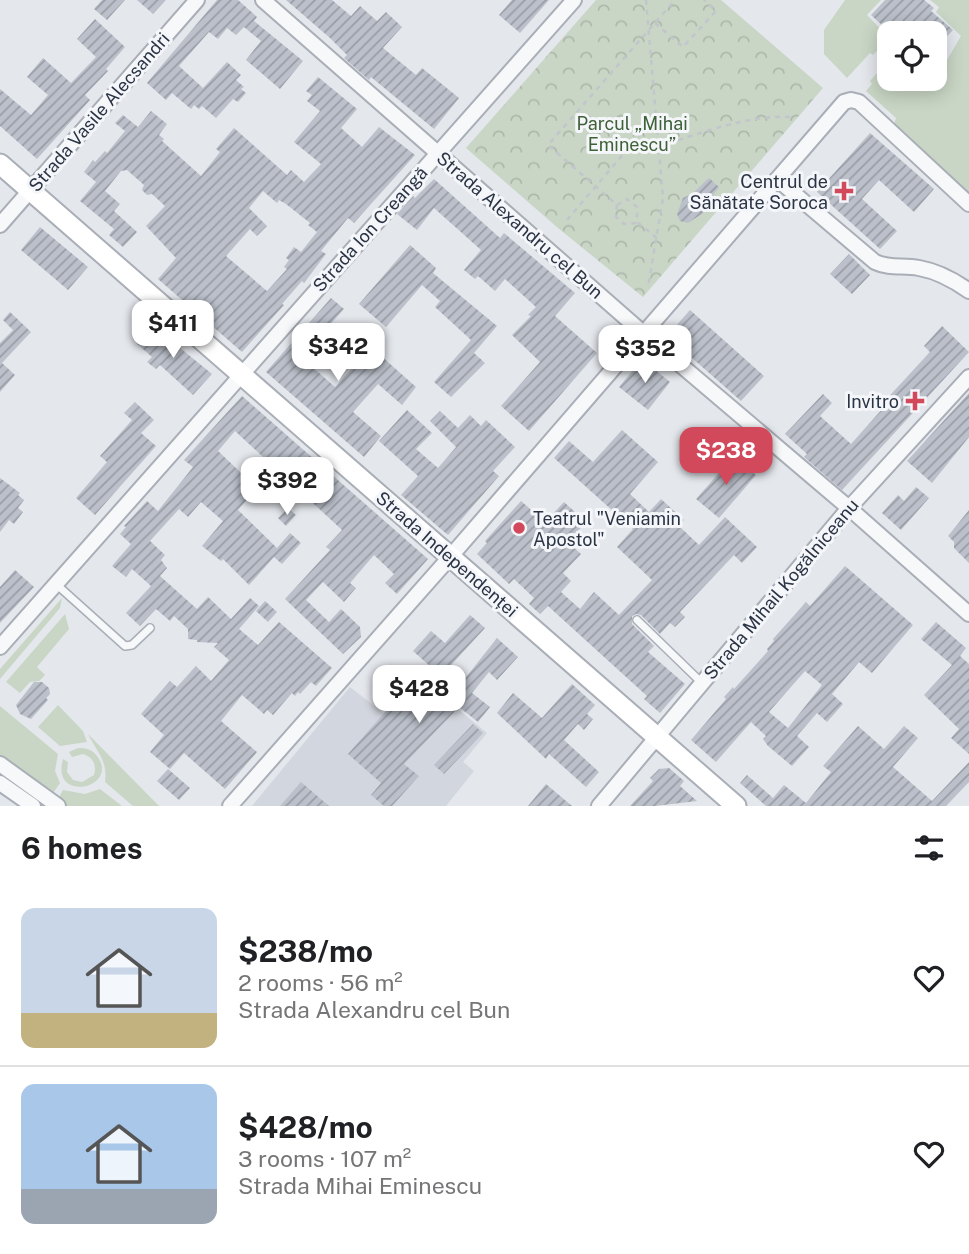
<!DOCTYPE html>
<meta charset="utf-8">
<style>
body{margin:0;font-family:"Public Sans",sans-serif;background:#f2f2f2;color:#202124;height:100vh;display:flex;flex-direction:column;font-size:26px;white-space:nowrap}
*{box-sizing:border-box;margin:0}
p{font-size:23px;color:#757577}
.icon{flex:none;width:38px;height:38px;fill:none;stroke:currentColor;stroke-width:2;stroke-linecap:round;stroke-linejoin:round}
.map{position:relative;height:806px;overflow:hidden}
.sheet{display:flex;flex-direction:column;background:#fff;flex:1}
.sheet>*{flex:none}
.controls{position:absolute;left:877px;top:21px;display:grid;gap:14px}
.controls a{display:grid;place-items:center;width:70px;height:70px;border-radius:14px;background:#fff;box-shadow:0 4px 18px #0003;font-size:35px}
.price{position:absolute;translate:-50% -60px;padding:0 16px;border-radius:14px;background:#fff;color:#222;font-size:23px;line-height:46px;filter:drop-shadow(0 2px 4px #0008)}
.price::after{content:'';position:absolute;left:50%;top:42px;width:21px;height:16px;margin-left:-10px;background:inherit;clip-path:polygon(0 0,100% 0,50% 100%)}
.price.active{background:#d1495b;color:#fff}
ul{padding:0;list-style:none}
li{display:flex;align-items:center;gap:21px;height:175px;padding:0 21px}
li+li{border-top:2px solid #e0e0e0}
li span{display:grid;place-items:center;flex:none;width:196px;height:140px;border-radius:14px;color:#555}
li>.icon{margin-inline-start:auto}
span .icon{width:84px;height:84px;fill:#fffc;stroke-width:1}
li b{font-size:30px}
h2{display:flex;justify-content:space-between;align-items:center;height:84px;padding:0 21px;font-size:30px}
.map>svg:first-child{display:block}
.built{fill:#d2d6de}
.grass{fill:#c9d6c5}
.park{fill:url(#park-crowns)}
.building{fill:url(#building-hatch);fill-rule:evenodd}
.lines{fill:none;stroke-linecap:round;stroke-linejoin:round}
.service-casing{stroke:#a9aeb7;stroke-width:10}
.minor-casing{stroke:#a9aeb7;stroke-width:18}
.secondary-casing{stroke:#a9aeb7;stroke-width:23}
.path{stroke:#c2c5cb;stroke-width:2.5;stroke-dasharray:5 5;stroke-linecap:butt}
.service{stroke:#f7f8fa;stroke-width:7}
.minor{stroke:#f7f8fa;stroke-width:14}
.secondary{stroke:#fff;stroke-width:19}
.poi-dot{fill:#d1495b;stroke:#f4f6f9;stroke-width:2.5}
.labels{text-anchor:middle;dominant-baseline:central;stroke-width:6;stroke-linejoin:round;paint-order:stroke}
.street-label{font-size:18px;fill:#2b3445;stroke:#f4f6f9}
.park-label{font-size:18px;fill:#3f6138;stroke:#f4f6f9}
.poi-label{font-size:18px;fill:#2b3445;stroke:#f4f6f9;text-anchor:end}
</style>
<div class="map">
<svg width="969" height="806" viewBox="0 0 969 806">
<defs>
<pattern id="park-crowns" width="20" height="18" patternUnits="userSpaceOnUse" patternTransform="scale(1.75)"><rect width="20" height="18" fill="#c9d6c5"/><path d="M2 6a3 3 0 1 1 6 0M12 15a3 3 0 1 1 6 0" fill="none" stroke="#adb8ab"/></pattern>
<pattern id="building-hatch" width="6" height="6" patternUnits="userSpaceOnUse" patternTransform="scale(1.75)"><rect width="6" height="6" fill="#bbc0ca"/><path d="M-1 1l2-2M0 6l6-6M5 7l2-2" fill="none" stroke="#989da6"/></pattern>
</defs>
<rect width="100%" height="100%" fill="#e4e7ec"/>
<!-- built -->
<path class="built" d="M 350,687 L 405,730 L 433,700 L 441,707 L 447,700 L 487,733 L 463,762 L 474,771 L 446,806 L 252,806 Z"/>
<!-- grass -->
<path class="grass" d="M 845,0 L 881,0 L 867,15 L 889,38 L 873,55 L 870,53 L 847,78 L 824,54 L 824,30 Z
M 930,0 L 969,0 L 969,192 L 965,194 L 894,124 L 896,118 L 866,91 L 872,84 L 870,81 L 883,66 L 878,62 L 889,50 L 889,79 L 934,79 L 935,60 L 943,67 L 961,36 L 936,12 L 939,7 Z
M 62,598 L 60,608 L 0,679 L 0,669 Z
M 65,614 L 69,629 L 37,667 L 45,675 L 39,681 L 30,682 L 20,693 L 6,682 Z
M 58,705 L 83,731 L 87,742 L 60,746 L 38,727 Z
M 0,706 L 58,754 L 55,771 L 60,783 L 51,796 L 0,759 Z
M 88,734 L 159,806 L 133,806 L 105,782 C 108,761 97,752 88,734 Z
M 78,748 C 86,748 92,749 97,756 C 121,788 50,804 63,759 L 68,762 L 67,772 L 73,780 L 82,782 L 94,775 C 97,765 93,757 83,754 L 72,757 L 69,752 Z
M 100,789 L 122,806 L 64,806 L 57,801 L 63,790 L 85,794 Z"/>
<!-- park -->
<path class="park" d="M 596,0 L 721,0 L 823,88 L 643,297 L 558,228 L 466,148 Z"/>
<!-- building -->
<path class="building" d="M 102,0 L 125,0 L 107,20 L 94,9 Z
M 137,0 L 166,0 L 153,14 Z
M 217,0 L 238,0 L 257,17 L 254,21 L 303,61 L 280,89 L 246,60 L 261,41 L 244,27 L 236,35 L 227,28 L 218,39 L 209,32 L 179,66 L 203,88 L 227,62 L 241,75 L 236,80 L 244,87 L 241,89 L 246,93 L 238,102 L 233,99 L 216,118 L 202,106 L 199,109 L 194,105 L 191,109 L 172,93 L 166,100 L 147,83 Z
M 286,0 L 332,0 L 351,16 L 360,6 L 377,21 L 386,12 L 402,27 L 383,48 L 416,75 L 422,68 L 459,98 L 434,129 L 371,77 L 369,80 L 344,58 L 347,55 L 330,38 Z
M 512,0 L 549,0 L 520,33 L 499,15 Z
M 885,0 L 924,0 L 934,8 L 931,11 L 953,30 L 934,50 L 934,33 L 898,33 L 886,23 L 883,26 L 871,15 Z
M 95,19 L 125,47 L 106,69 L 108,71 L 85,95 L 90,100 L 37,159 L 0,126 L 0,89 L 31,115 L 48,95 L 27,77 L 43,58 L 71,83 L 96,57 L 77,39 Z
M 318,77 L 357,109 L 341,128 L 362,147 L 379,127 L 415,155 L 354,223 L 348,218 L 321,251 L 326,254 L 304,283 L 302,281 L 282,304 L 284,305 L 242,352 L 158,279 L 176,258 L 146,226 L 165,206 L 152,194 L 147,195 L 142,190 L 144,185 L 127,170 L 121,171 L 105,191 L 120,204 L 114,211 L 137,232 L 123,247 L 109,235 L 114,229 L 80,201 L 96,182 L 84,172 L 93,160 L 95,162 L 105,151 L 107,153 L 125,131 L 115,123 L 123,115 L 138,127 L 151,111 L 167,124 L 159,135 L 164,139 L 162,141 L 201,176 L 220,152 L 216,149 L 234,128 L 287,175 L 291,170 L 304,182 L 321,164 L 294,142 L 320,111 L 307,101 L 312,95 L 306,91 ZM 263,191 L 277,203 L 279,200 L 286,204 L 310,223 L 308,225 L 317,232 L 301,252 L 294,247 L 286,258 L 289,260 L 284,267 L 287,269 L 267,291 L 226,256 L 250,229 L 257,236 L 267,226 L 249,208 Z
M 870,133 L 934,189 L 914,212 L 879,180 L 862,199 L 897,231 L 880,249 L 817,192 Z
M 709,178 L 719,187 L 705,206 L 703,213 L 688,223 L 680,221 L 677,214 L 683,198 L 693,193 Z
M 434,179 L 500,238 L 504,233 L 575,293 L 555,316 L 597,353 L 529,431 L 501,406 L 540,362 L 512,335 L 531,316 L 528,315 L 536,307 L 505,279 L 495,291 L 478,276 L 475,279 L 464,270 L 481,250 L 434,208 L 417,230 L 397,214 L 413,196 L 415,198 Z
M 40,227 L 88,267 L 68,290 L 21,250 Z
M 410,245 L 436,268 L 433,273 L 497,326 L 474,353 L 485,363 L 451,397 L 434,382 L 471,340 L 435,307 L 440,301 L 422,285 L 386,327 L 359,304 Z
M 849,254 L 870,275 L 852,294 L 830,274 Z
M 331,298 L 344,309 L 301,357 L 335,387 L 371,347 L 416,387 L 402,405 L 378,384 L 353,412 L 381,436 L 364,457 L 266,372 Z
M 690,310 L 764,376 L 741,401 L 667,336 Z
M 10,312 L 31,332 L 2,363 L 15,375 L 0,392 L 0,343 L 13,330 L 3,320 Z
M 152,325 L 212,374 L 193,395 L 160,365 L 156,369 L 147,362 L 152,357 L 136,343 Z
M 942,326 L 969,352 L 842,490 L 804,457 L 807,454 L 785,434 L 823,394 L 832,403 L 820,416 L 851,444 L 884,407 L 881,405 L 930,352 L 924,346 Z
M 642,359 L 670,382 L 648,410 L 619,387 Z
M 969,393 L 969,437 L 932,483 L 907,461 Z
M 242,396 L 428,559 L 397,594 L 385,583 L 394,574 L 374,555 L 350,583 L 356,588 L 344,602 L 323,582 L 306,600 L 329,622 L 341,609 L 360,627 L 361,637 L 343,654 L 285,599 L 330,550 L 326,547 L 342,530 L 235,431 L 218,451 L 257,488 L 238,510 L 277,548 L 290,533 L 301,543 L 282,564 L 274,557 L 249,585 L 223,559 L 221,561 L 202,546 L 223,521 L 201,502 L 188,517 L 179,509 L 150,541 L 165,555 L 161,560 L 167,568 L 160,576 L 197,609 L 208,597 L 231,619 L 250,598 L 259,606 L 239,629 L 258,645 L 279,622 L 332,668 L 316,686 L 311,682 L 300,694 L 298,692 L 295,696 L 292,693 L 273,715 L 267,710 L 264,714 L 242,695 L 221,721 L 257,752 L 225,789 L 184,753 L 170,769 L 150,752 L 164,735 L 141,714 L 170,681 L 177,687 L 196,666 L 211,681 L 229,660 L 214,647 L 218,643 L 197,642 L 197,640 L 188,639 L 188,629 L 174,616 L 170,621 L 156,609 L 140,626 L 126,613 L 151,586 L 132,569 L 126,577 L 112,566 L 131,544 L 120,534 L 126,527 L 124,526 L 147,501 L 158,511 L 193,467 L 184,460 Z
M 135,402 L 154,420 L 141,433 L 156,446 L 95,515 L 76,498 L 107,462 L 100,456 L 132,420 L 124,413 Z
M 407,410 L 432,433 L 416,449 L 438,468 L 456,447 L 430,421 L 440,411 L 458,428 L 470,415 L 481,426 L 486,420 L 515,447 L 493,471 L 499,476 L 448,535 L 401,495 L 418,476 L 379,441 Z
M 622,430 L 658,462 L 630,494 L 649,512 L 661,499 L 684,520 L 679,526 L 699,545 L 725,517 L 757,547 L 742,563 L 734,555 L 680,612 L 685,617 L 675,627 L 670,623 L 660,634 L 641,615 L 636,614 L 632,616 L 632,624 L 654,646 L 648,652 L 685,684 L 660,713 L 644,699 L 647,696 L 548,606 L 540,614 L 529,604 L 534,598 L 514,579 L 509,584 L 477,554 L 487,543 L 485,541 L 521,501 L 545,522 L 564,502 L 586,522 L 568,542 L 581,554 L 563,573 L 571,581 L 561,592 L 580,609 L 594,592 L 619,615 L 652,580 L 617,547 L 633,529 L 554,458 L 569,441 L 593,462 Z
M 734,456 L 756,475 L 719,518 L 696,499 Z
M 0,478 L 20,493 L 18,495 L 24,500 L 18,508 L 23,512 L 14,524 L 9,520 L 0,532 Z
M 916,487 L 929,498 L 901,530 L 882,513 L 898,495 L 904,501 Z
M 288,508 L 296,515 L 286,526 L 278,518 Z
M 969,510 L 969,563 L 954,548 L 954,542 L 948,536 Z
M 845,566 L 913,625 L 872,673 L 859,662 L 832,694 L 843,704 L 827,722 L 817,713 L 797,736 L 809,747 L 792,766 L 768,746 L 763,739 L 766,736 L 751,722 L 716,762 L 691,740 L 726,699 L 724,697 L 733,687 L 734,689 L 768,651 L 767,649 L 774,641 L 773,639 L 806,602 L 810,606 ZM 805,671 L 822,685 L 788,728 L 769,712 Z
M 15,570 L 34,587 L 0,623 L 0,587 Z
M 265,601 L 277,612 L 268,622 L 256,611 Z
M 470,615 L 485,628 L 441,676 L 413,651 L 431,631 L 445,643 Z
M 936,622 L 966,648 L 960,656 L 969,664 L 969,754 L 951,738 L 959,729 L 924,695 L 952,665 L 921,639 Z
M 497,638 L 518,657 L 497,680 L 489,672 L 472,693 L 490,707 L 478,722 L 459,707 L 404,764 L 419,776 L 392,806 L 384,806 L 371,795 L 381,783 L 348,754 L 386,711 L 382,708 L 389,700 L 383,695 L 398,678 L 434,710 L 437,707 L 440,710 Z
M 34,682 L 42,682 L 49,688 L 50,694 L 46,698 L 48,700 L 31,719 L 20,714 L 16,705 Z
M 572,684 L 595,705 L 587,714 L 593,719 L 584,730 L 578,724 L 564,740 L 599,772 L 586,787 L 549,754 L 546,759 L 497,713 L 513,693 L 542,718 Z
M 473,724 L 483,733 L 444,774 L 434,765 Z
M 858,726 L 884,749 L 904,726 L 918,738 L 893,767 L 932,801 L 969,762 L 969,782 L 946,806 L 766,806 L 740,783 L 747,775 L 773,798 L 784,785 L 806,803 L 831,772 L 823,766 Z
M 669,768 L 684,781 L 680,786 L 697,801 L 655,806 L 630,806 L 653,781 L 650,778 L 659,769 Z
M 168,769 L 190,788 L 179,800 L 157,781 Z
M 301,782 L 329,806 L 280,806 Z
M 546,784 L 572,806 L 528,806 Z"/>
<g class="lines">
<defs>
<path id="service" d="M 56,584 L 125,646 L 132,645 L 150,628
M 637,620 L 702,683"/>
<path id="minor" d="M 263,0 L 643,333 L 849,508 L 969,614
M 777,179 L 875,262 C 890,269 903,265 919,268 C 936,271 955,281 969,291
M 0,225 L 197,0
M 0,647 L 574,0
M 0,764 L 58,806
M 0,783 L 33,806
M 230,806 L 451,556 L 844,102 L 851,100 L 859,102 L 969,204
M 599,806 L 849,508 L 969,377"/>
<path id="secondary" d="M 0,164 L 736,806"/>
</defs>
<!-- service casing -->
<use href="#service" class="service-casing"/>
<!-- minor casing -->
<use href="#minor" class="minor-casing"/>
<!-- secondary casing -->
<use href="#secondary" class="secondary-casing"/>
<!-- path -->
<path class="path" d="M 646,0 L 663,198 L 648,287
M 655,23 L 683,47 L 716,11 L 704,0
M 659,146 C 703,133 748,114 794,117
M 617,205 L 616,217 L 624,224 L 638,223
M 567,220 L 656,116
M 657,238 L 637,222 L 637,207 L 627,199 L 617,205 L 548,145 L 675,0"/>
<!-- service -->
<use href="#service" class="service"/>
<!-- minor -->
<use href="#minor" class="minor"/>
<!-- secondary -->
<use href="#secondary" class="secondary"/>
</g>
<!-- markers -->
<g class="poi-dot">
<path d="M840.5 180.5h7v7h7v7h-7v7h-7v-7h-7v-7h7z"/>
<path d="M911.5 390.5h7v7h7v7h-7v7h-7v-7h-7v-7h7z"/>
<circle cx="519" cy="528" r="7"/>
</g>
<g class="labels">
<!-- street labels -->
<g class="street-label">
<text transform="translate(99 112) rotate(-49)">Strada Vasile Alecsandri</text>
<text transform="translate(520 225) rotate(41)">Strada Alexandru cel Bun</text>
<text transform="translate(370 229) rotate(-48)">Strada Ion Creangă</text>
<text transform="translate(447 554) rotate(41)">Strada Independenței</text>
<text transform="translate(781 589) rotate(-50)">Strada Mihail Kogălniceanu</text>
</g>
<!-- park labels -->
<g class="park-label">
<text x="632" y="123">Parcul „Mihai<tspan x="632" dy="21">Eminescu”</tspan></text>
</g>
<!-- poi labels -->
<g class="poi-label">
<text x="828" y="181">Centrul de<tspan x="828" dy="21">Sănătate Soroca</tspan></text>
<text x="899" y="401">Invitro</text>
<text x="533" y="518" text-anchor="start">Teatrul "Veniamin<tspan x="533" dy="21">Apostol"</tspan></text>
</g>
</g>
</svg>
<div class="controls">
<a><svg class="icon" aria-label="locate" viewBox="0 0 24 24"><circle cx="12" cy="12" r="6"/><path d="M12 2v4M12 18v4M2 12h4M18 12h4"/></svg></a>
</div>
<b class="price" style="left:173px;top:360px">$411</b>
<b class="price" style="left:338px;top:383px">$342</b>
<b class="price" style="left:645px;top:385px">$352</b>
<b class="price active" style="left:726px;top:487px">$238</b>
<b class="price" style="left:287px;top:517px">$392</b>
<b class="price" style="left:419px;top:725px">$428</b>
</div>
<section class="sheet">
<h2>6 homes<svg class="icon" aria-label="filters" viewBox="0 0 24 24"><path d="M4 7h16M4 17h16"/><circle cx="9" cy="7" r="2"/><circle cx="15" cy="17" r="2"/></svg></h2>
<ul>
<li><span style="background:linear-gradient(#c9d6e8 75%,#c2b280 0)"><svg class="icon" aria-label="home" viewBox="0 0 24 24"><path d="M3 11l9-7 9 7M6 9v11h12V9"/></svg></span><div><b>$238/mo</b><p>2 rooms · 56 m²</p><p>Strada Alexandru cel Bun</p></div><svg class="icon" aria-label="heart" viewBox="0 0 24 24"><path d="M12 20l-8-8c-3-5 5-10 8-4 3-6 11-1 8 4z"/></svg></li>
<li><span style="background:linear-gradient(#a9c7e8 75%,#9aa5b1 0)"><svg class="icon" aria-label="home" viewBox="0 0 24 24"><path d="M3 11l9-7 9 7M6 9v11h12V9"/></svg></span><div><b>$428/mo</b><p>3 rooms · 107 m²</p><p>Strada Mihai Eminescu</p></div><svg class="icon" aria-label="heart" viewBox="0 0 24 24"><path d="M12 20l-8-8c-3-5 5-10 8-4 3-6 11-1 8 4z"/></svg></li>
</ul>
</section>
